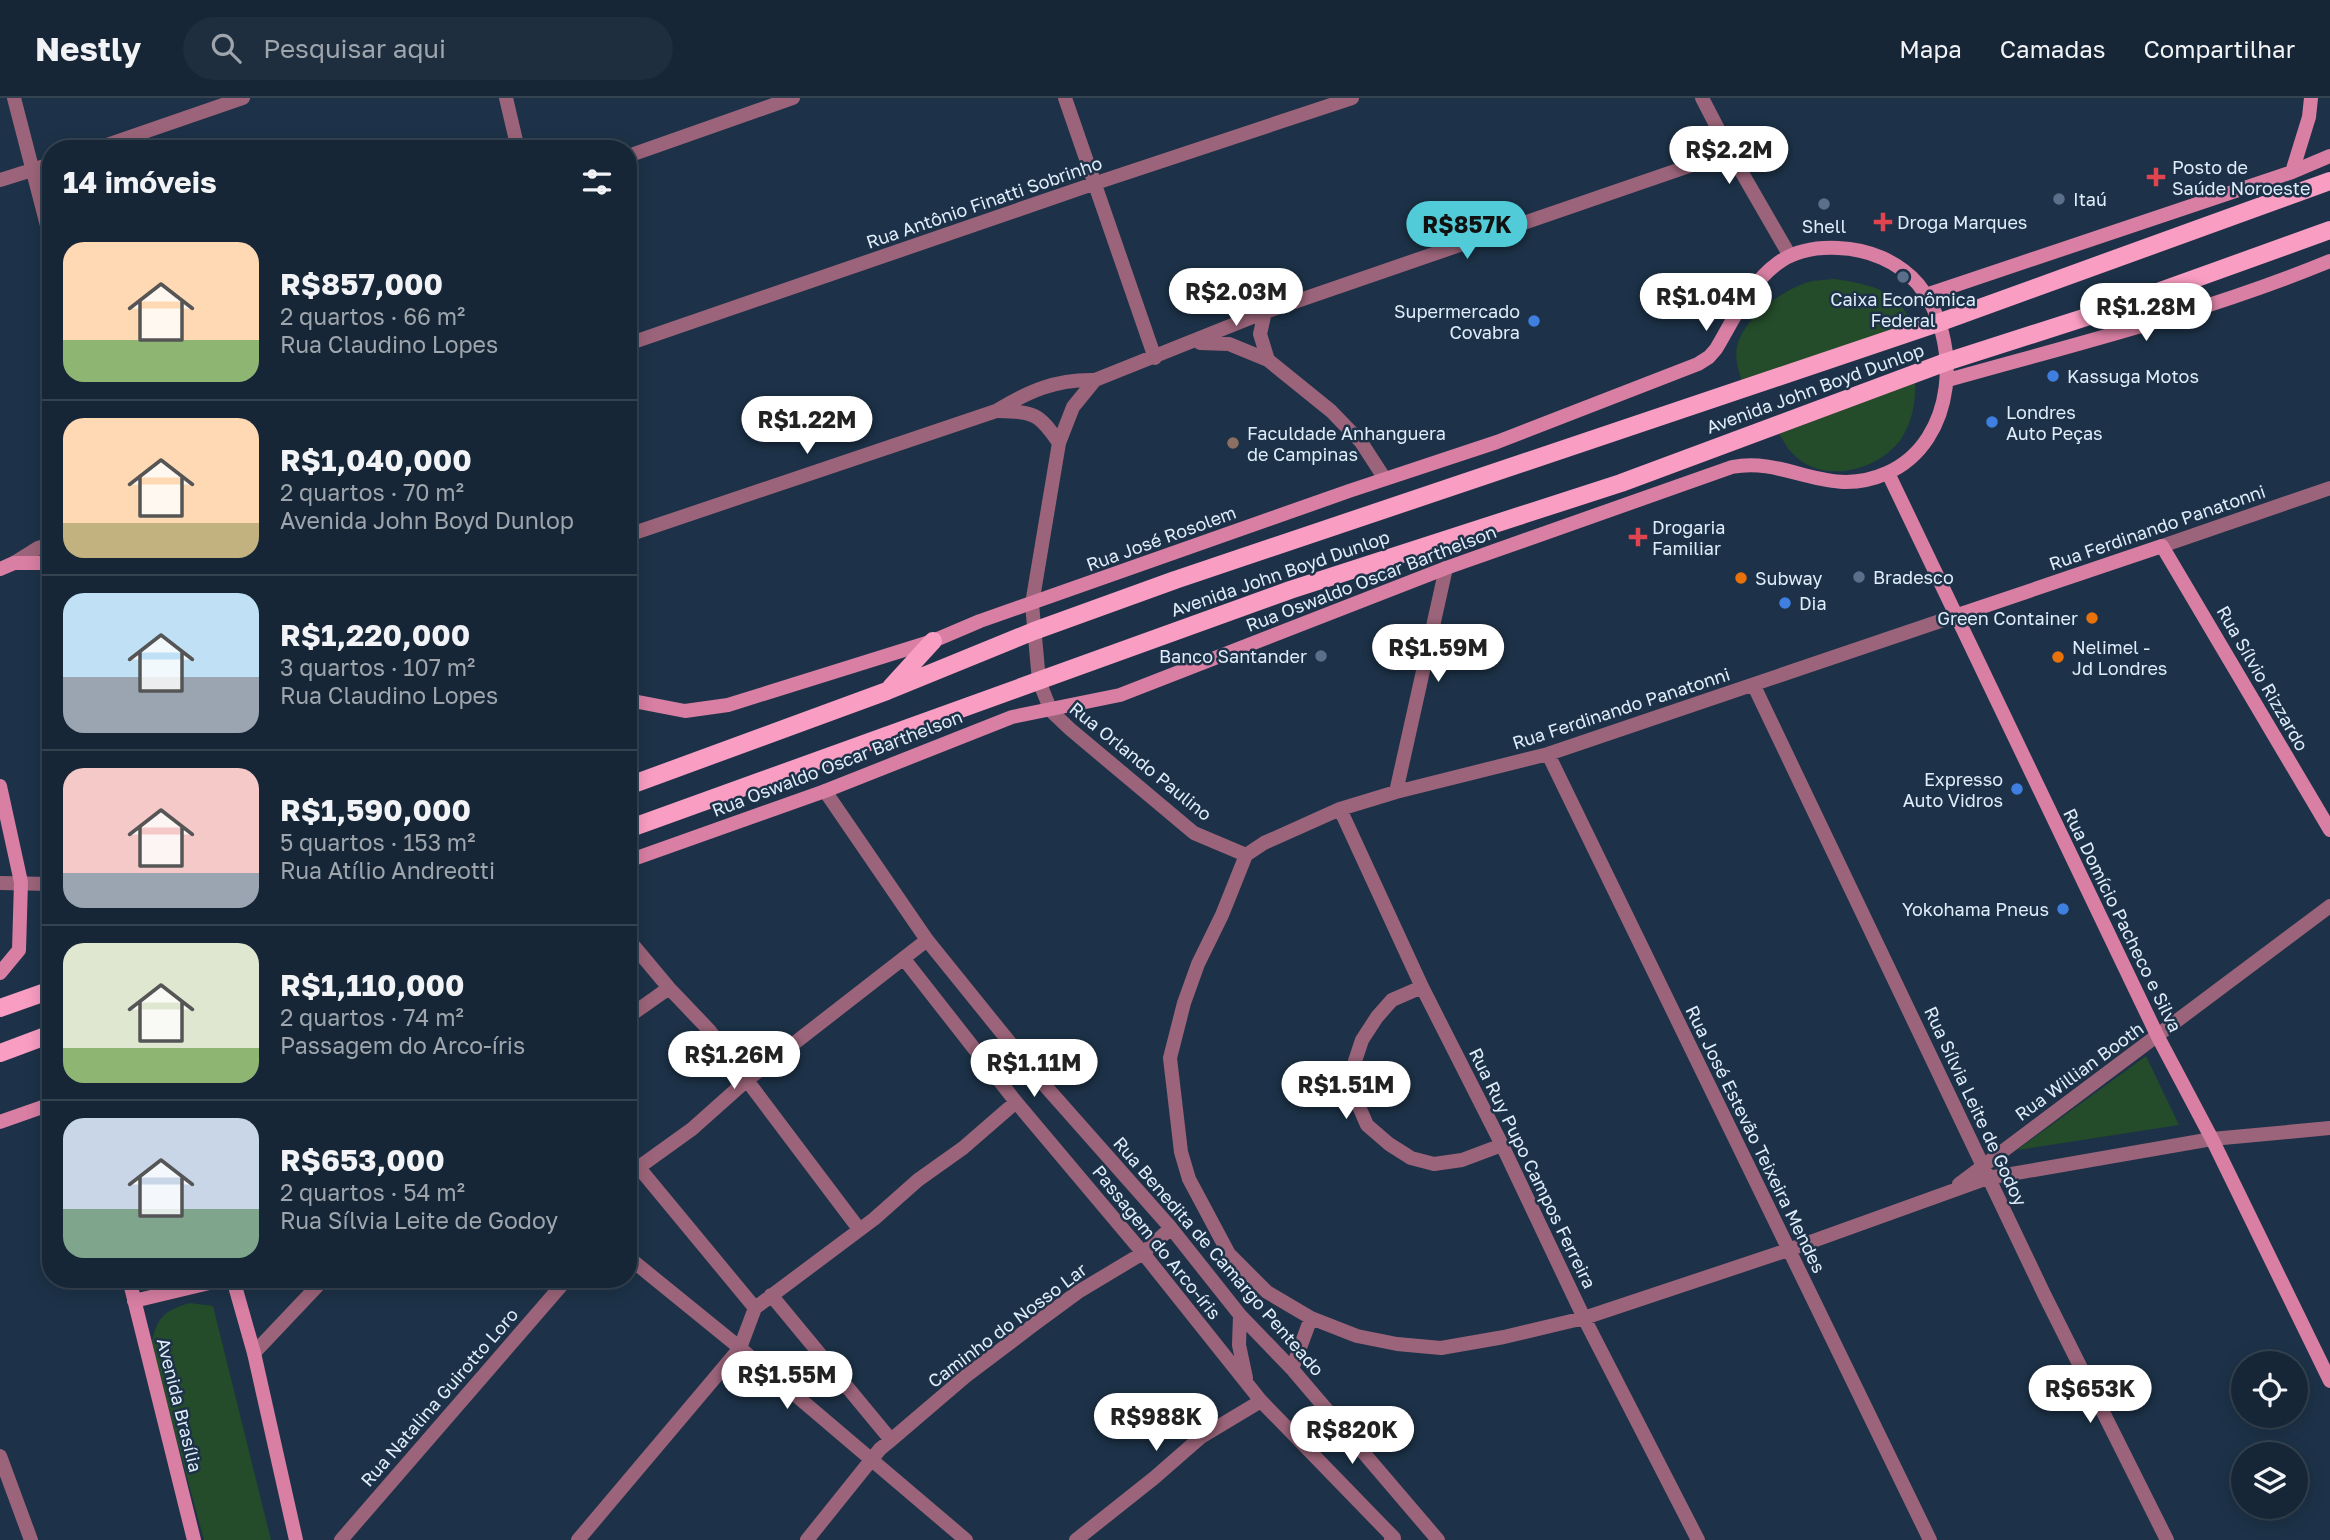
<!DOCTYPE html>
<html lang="pt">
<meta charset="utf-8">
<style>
body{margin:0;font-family:"Golos Text",sans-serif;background:#1f2e3e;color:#f1f3f6;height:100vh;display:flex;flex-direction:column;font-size:26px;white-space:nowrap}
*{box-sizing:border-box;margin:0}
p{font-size:23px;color:#9ea5ad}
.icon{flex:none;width:38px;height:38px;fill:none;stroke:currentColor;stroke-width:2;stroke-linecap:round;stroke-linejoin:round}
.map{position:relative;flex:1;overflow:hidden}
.details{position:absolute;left:42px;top:42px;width:595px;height:1148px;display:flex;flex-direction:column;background:#162636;border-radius:28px;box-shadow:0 4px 18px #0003,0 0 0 2px #354351}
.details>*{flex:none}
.fabs{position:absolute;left:2231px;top:1253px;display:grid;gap:14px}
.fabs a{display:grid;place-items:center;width:77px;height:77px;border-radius:50%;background:#162636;box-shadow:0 4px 18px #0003,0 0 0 2px #354351;font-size:35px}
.price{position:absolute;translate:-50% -60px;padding:0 16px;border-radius:24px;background:#fff;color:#222;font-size:23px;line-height:46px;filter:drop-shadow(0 2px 4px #0008)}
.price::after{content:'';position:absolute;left:50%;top:42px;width:21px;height:16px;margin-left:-10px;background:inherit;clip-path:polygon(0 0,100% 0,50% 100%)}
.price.current{background:#52cbd8;color:#111}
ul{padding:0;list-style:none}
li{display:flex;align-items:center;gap:21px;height:175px;padding:0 21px}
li+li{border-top:2px solid #354351}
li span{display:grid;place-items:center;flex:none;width:196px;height:140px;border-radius:21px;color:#555}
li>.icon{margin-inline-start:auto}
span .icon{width:84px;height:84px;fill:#fffc;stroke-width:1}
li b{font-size:30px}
h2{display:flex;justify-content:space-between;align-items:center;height:84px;padding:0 21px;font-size:30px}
header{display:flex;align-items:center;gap:42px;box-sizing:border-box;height:98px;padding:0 35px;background:#162636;border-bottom:2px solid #354351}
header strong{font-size:33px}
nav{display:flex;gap:38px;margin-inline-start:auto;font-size:24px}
.search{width:490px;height:63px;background:#1f2e3e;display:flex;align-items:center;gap:18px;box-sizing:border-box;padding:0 24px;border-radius:38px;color:#9ea5ad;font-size:26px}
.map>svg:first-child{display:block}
.green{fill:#244b2a}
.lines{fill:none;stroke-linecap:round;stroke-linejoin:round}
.street{stroke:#9c647a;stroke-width:14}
.secondary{stroke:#d87fa3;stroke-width:14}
.primary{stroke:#fa9dc2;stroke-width:18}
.health-dot{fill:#e0444e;stroke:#1d3248;stroke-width:2.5}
.service-dot{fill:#5c6f8a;stroke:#1d3248;stroke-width:2.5}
.shop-dot{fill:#3f7fe0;stroke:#1d3248;stroke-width:2.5}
.education-dot{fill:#8d6e63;stroke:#1d3248;stroke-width:2.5}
.food-dot{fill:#e8710a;stroke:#1d3248;stroke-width:2.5}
.labels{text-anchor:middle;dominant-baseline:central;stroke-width:5;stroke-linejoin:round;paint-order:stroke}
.poi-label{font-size:18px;fill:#dfedfb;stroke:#1d3248;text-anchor:start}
.street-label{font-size:18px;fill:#dfedfb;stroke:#1d3248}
</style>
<header>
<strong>Nestly</strong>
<div class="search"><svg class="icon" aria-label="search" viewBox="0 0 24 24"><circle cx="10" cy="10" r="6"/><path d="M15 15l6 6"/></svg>Pesquisar aqui</div>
<nav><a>Mapa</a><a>Camadas</a><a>Compartilhar</a></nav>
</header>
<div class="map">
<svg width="2330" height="1442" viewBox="0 0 2330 1442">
<rect width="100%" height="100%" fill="#1d3248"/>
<!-- green -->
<path class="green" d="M 1834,181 C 1855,184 1883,188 1898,204 C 1904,211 1909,220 1915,227 L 1743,288 C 1740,275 1733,259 1738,245 C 1747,217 1785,190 1812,183 C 1819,182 1827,182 1834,181 Z
M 1915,284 C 1916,304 1912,324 1901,341 C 1878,373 1825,386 1795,358 C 1788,352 1784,343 1779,336 Z
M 2146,958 L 2179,1027 L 2017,1052 Z
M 190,1205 L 213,1208 L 271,1442 L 204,1442 L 151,1248 C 157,1220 162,1213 190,1205 Z"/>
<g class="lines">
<!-- street -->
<path class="street" d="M 14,0 L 51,143
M 506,0 L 518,51
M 1065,0 L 1155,260
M 1702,0 L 1730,54 L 1790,158
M 95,51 L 243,0
M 628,58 L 793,0
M 0,82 L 51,66
M 1265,214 L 1260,236 L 1268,262
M 1200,245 L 1229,246 L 1268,262 L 1331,313 L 1361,344 L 1385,381
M 628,246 L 1096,85 L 1352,0
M 1095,282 L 1073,309 L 1059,345 L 1032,506 L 1039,583 L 1051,613 L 1070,631 L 1194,735 L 1246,757
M 998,313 C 1034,314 1039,315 1059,345
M 628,437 L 996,313 C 1029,293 1056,281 1095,282 L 1265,214 L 1730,54
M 2162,448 L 2330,390
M 14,465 L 38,450 L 51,446
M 1955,518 L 1548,656 L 1396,694 L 1340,711 L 1264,745 L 1246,757 L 1222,817 L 1198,866 L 1184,905 L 1170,960 L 1181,1054 L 1189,1081 L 1229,1156 L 1267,1194 L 1311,1220 L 1357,1238 L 1397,1246 L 1441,1250 L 1504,1239 L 1584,1220 L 1788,1152 L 1988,1080 L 2212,1041 L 2330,1030
M 1754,588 L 2044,1196 L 2167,1442
M 1548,656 L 1930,1442
M 825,693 L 927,842 L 1040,982 L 1171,1130 L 1240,1217 L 1292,1271 L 1438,1442
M 1396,694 L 1446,470
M 1340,711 L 1422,889 L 1502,1047 L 1584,1220 L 1698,1442
M 0,785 L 51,786
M 628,841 L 669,890 L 709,932 L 859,1131
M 904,861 L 1016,1004 L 1143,1155 L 1261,1303 L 1394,1440 L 1391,1442
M 1422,889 L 1392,902 L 1377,919 L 1362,942 L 1355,963 L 1354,997 L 1367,1027 L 1389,1046 L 1411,1060 L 1434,1066 L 1462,1062 L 1502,1047
M 628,919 L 669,890
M 640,1071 L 755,1210
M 628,1077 L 692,1031 L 747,982 L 927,842
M 1959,1086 L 2330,808
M 628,1159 L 740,1250 L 966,1442
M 771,1197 L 891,1342
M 1240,1217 L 1239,1247 L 1246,1280
M 254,1255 L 324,1181
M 1292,1271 L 1311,1220
M 0,1358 L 31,1442
M 341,1442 L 567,1181
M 578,1442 L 740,1250 L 755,1210 L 874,1121 L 918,1082 L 963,1050 L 1016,1004
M 807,1442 L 880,1351 L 891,1342 L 966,1278 L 1032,1228 L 1078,1194 L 1143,1155 L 1171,1130
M 1076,1442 L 1154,1380 L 1201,1339 L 1261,1303"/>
<!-- secondary -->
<path class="secondary" d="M 2292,74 L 2309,19 L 2311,0
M 1926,197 L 2292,74 L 2330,58
M 1948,282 C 2076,246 2206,214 2330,163
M 1888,375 L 2158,939 L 2212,1041 L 2330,1283
M 0,471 L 14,465 L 51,465
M 1955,518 L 2162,448 L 2330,732
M 628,602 L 685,613 L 728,607 L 933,543 L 980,523 L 1349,393 L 1497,344 L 1698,266 L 1709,259 L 1716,251 C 1734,221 1749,186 1778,165 C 1796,152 1817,149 1838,150 C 1868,151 1898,163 1918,186 C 1963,241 1957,344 1887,375 C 1827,402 1787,358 1732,369 L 1446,470 L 1120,597 L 1012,619 L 825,693 L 628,763
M 0,688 L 21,784 L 19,852 L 0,875
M 0,1024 L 51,1006
M 129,1181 L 194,1442
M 233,1181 L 254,1255 L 296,1442
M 134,1203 L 226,1181"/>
<!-- primary -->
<path class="primary" d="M 891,589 L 933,543
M 628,688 L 887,593 L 1034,533 L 1175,482 L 1938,225 L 2330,83
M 628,731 L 1290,492 L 1621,385 L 1946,264 L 2102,214 L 2330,132
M 0,910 L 51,892
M 0,955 L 51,936"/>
</g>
<!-- markers -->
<g class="health-dot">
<path d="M2152.5 68.5h7v7h7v7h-7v7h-7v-7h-7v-7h7z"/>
<path d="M1879.5 113.5h7v7h7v7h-7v7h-7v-7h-7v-7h7z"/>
<path d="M1634.5 428.5h7v7h7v7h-7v7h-7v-7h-7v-7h7z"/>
</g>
<g class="service-dot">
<circle cx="2059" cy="101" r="7"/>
<circle cx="1824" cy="106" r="7"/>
<circle cx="1903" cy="179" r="7"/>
<circle cx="1859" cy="479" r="7"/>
<circle cx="1321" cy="558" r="7"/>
</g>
<g class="shop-dot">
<circle cx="1534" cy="223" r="7"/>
<circle cx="2053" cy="278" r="7"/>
<circle cx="1992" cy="324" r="7"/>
<circle cx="1785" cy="505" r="7"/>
<circle cx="2017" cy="691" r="7"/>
<circle cx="2063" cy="811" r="7"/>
</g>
<circle class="education-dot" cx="1233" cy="345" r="7"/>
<g class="food-dot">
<circle cx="1741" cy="480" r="7"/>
<circle cx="2092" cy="520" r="7"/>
<circle cx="2058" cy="559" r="7"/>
</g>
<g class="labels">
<!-- poi labels -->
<g class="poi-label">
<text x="2172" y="69">Posto de<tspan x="2172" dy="21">Saúde Noroeste</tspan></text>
<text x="2073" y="101">Itaú</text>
<text x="1897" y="124">Droga Marques</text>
<text x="1824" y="128" text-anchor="middle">Shell</text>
<text x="1903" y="201" text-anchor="middle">Caixa Econômica<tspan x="1903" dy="21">Federal</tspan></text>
<text x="1520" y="213" text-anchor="end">Supermercado<tspan x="1520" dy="21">Covabra</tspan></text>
<text x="2067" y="278">Kassuga Motos</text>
<text x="2006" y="314">Londres<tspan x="2006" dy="21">Auto Peças</tspan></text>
<text x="1247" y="335">Faculdade Anhanguera<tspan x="1247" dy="21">de Campinas</tspan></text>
<text x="1652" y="429">Drogaria<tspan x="1652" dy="21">Familiar</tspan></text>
<text x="1873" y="479">Bradesco</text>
<text x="1755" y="480">Subway</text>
<text x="1799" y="505">Dia</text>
<text x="2078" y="520" text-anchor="end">Green Container</text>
<text x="2072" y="549">Nelimel -<tspan x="2072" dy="21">Jd Londres</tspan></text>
<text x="1307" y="558" text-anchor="end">Banco Santander</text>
<text x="2003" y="681" text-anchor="end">Expresso<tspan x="2003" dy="21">Auto Vidros</tspan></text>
<text x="2049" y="811" text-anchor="end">Yokohama Pneus</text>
</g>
<!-- street labels -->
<g class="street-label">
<text transform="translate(984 104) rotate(-19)">Rua Antônio Finatti Sobrinho</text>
<text transform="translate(1815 290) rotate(-20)">Avenida John Boyd Dunlop</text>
<text transform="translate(2157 429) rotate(-19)">Rua Ferdinando Panatonni</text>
<text transform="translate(1161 440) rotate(-20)">Rua José Rosolem</text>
<text transform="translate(1280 475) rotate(-19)">Avenida John Boyd Dunlop</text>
<text transform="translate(1371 480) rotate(-21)">Rua Oswaldo Oscar Barthelson</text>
<text transform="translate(2263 580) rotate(60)">Rua Sílvio Rizzardo</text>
<text transform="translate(1621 610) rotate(-18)">Rua Ferdinando Panatonni</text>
<text transform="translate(1141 663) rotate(39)">Rua Orlando Paulino</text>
<text transform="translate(837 665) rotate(-21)">Rua Oswaldo Oscar Barthelson</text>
<text transform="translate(2123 822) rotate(64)">Rua Domício Pacheco e Silva</text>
<text transform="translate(2079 973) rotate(-36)">Rua Willian Booth</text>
<text transform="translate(1976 1008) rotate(65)">Rua Sílvia Leite de Godoy</text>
<text transform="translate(1756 1041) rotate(64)">Rua José Estevão Teixeira Mendes</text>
<text transform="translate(1533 1070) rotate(64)">Rua Ruy Pupo Campos Ferreira</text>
<text transform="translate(1157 1144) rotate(51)">Passagem do Arco-íris</text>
<text transform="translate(1219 1158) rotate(49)">Rua Benedita de Camargo Penteado</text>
<text transform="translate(1007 1227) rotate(-37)">Caminho do Nosso Lar</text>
<text transform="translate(439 1299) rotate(-49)">Rua Natalina Guirotto Loro</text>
<text transform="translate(180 1307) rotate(76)">Avenida Brasília</text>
</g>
</g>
</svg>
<div class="fabs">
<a><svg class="icon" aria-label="locate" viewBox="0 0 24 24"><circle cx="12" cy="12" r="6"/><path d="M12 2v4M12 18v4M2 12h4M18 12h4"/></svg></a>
<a><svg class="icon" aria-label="layers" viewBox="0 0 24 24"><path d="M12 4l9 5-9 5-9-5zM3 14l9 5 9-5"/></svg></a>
</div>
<b class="price" style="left:1729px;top:88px">R$2.2M</b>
<b class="price current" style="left:1467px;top:163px">R$857K</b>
<b class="price" style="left:1236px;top:230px">R$2.03M</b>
<b class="price" style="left:1706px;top:235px">R$1.04M</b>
<b class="price" style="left:2146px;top:245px">R$1.28M</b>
<b class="price" style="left:807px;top:358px">R$1.22M</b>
<b class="price" style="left:1438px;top:586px">R$1.59M</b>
<b class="price" style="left:734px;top:993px">R$1.26M</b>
<b class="price" style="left:1034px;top:1001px">R$1.11M</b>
<b class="price" style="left:1346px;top:1023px">R$1.51M</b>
<b class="price" style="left:787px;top:1313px">R$1.55M</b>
<b class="price" style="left:2090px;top:1327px">R$653K</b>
<b class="price" style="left:1156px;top:1355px">R$988K</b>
<b class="price" style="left:1352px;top:1368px">R$820K</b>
<section class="details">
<h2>14 imóveis<svg class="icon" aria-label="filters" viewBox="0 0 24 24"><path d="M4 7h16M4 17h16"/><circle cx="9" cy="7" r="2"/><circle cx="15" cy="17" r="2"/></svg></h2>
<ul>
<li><span style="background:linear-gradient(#ffd9b3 70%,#8fb573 0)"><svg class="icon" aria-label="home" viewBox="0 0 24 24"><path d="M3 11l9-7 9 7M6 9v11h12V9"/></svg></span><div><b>R$857,000</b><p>2 quartos · 66 m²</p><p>Rua Claudino Lopes</p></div></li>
<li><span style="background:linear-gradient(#ffd9b3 75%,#c2b280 0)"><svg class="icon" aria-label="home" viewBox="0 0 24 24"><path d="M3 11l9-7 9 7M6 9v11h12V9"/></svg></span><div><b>R$1,040,000</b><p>2 quartos · 70 m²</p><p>Avenida John Boyd Dunlop</p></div></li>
<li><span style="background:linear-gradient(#bfe0f5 60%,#9aa5b1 0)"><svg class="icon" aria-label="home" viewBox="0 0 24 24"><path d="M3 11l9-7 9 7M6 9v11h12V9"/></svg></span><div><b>R$1,220,000</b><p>3 quartos · 107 m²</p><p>Rua Claudino Lopes</p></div></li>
<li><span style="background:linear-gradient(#f6c9c9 75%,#9aa5b1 0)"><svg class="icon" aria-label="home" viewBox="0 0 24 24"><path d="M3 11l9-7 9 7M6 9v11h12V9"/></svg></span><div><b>R$1,590,000</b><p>5 quartos · 153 m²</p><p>Rua Atílio Andreotti</p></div></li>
<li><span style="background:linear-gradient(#dfe7d0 75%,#8fb573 0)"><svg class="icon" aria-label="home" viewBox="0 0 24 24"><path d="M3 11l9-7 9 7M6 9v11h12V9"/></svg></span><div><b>R$1,110,000</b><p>2 quartos · 74 m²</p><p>Passagem do Arco-íris</p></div></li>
<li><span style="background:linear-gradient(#c9d6e8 65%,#7fa58c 0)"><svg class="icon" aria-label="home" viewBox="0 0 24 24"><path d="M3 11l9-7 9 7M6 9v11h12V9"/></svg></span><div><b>R$653,000</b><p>2 quartos · 54 m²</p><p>Rua Sílvia Leite de Godoy</p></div></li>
</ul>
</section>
</div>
